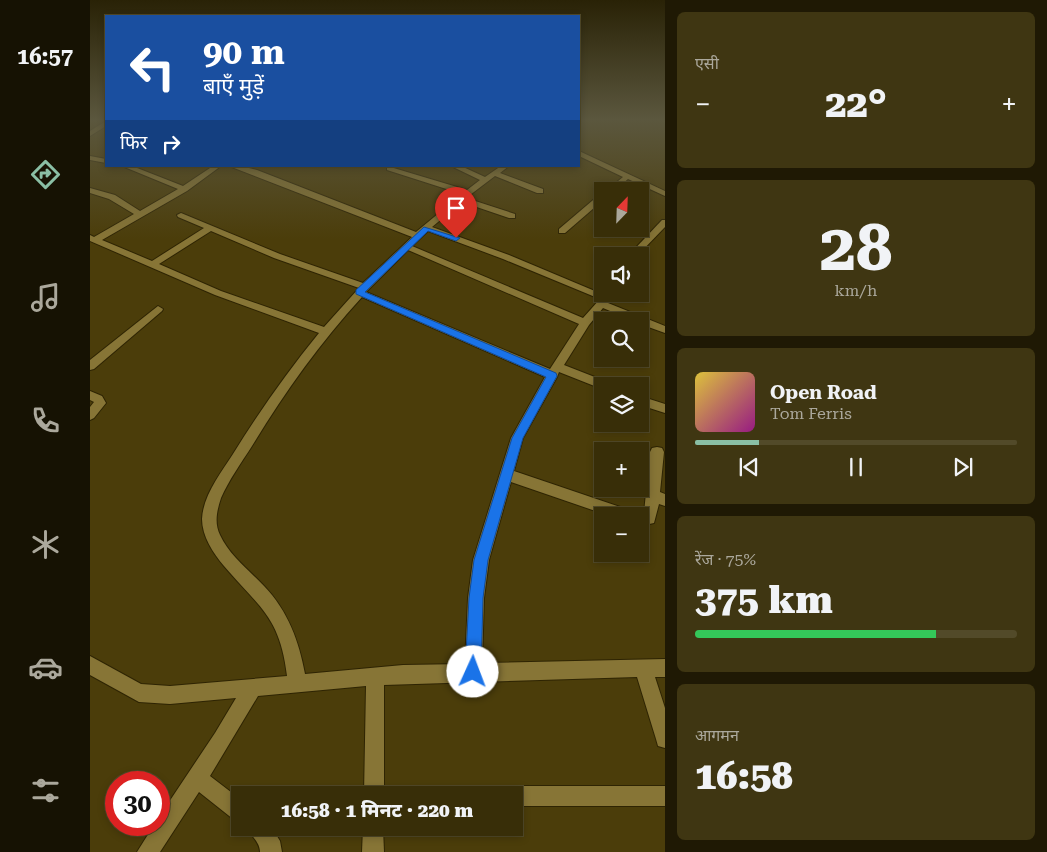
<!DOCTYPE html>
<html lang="hi">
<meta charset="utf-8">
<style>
:root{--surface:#382e08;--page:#3f3612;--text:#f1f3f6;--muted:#aba89c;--line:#524a29;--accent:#8abfa5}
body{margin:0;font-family:"Roboto Serif","Noto Sans Devanagari",serif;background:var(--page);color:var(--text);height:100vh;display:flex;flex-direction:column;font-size:19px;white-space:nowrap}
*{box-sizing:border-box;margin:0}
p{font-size:16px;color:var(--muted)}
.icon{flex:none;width:28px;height:28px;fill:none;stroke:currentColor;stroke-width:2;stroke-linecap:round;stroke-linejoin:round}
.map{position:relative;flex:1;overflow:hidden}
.details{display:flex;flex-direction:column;gap:12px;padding:12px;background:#1f1904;width:382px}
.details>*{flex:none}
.banner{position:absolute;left:15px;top:15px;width:475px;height:152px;border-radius:0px;box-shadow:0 2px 8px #0003,0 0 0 1px var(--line);background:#1a4fa0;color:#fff;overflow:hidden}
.needle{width:32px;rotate:23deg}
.buttons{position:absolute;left:504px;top:182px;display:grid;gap:10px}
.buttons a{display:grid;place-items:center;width:55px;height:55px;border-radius:0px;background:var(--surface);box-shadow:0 2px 8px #0003,0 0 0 1px var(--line);font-size:25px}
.speed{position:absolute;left:15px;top:771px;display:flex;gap:10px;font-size:25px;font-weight:700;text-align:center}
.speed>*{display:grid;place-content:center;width:65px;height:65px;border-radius:50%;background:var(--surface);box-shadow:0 2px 8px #0003,0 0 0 1px var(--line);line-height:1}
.speed .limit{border:8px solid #d22;background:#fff;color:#111}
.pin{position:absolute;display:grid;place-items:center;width:42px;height:42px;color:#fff;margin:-51px -21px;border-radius:50% 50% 50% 0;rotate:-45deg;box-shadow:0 0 5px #0007}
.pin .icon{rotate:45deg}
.me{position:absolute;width:55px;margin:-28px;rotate:2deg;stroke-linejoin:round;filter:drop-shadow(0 0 4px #0008)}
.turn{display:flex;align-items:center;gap:18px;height:105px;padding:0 15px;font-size:22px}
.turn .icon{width:65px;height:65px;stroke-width:2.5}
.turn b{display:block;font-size:35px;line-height:42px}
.then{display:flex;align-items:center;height:48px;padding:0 15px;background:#0003;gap:10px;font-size:19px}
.big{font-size:38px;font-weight:800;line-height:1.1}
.details .widget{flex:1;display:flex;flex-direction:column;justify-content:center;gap:8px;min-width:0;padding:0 18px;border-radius:8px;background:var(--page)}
.details .dial{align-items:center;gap:0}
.dial b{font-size:65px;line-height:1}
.song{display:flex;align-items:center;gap:15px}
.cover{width:60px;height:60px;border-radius:8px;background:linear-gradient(135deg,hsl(50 70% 55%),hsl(310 70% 35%))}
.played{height:5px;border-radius:2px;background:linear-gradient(90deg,var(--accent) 20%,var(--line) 20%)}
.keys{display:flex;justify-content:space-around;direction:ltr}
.heat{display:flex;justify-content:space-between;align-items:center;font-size:28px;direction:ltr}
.charge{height:8px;border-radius:4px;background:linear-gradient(90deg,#34c759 75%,var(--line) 0)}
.trip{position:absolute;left:141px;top:786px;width:292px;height:50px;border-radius:0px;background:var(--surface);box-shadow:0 2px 8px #0003,0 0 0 1px var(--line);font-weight:800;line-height:50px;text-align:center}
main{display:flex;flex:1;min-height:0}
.dock{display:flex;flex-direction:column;width:90px;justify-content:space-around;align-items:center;background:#161203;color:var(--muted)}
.dock .icon{width:35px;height:35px}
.dock .current{color:var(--accent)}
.dock b{font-size:22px;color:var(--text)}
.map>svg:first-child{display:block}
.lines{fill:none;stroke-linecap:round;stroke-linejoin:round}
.minor-casing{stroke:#2e2403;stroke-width:2}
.minor{fill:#877536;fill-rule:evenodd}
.route{fill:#1a73e8;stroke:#114b97}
</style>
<main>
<nav class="dock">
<b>16:57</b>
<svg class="icon current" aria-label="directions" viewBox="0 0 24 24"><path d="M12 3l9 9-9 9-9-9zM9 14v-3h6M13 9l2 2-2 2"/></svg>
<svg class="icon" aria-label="music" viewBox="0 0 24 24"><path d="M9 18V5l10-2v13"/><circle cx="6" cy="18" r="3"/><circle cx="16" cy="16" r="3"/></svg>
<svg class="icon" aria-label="phone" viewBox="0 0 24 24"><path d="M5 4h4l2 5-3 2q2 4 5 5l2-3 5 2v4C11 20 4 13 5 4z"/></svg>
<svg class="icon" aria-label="climate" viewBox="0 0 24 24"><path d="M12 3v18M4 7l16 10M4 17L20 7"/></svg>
<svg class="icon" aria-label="car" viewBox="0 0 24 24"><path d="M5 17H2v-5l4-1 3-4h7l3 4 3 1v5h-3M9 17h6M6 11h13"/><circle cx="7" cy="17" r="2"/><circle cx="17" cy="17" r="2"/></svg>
<svg class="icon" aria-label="filters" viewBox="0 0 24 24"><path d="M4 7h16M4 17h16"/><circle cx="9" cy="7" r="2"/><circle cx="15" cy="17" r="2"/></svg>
</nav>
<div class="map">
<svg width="575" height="852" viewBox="0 0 575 852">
<rect width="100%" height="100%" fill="#4b3d0a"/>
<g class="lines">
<g class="minor-casing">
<g id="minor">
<polygon points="16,121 16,126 0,136 0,131"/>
<polygon points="489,151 575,191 575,196 538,179 524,191 516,191 533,177 489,156"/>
<polygon points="0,156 16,159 16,163 0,160"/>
<path d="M 32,166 L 42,166 L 93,186 L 123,166 L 131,166 L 97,191 L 12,240 L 62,261 L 114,228 L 88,217 L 87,215 L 91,213 L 190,254 L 273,283 L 322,237 L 139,166 L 151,166 L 167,170 L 326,232 L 372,194 L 297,170 L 297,166 L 377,190 L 390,180 L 361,166 L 371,166 L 395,177 L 411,166 L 419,166 L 410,173 L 453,189 L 453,193 L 447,193 L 405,176 L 376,198 L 425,214 L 425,218 L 419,218 L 372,202 L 342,227 L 419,255 L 512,294 L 525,294 L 518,303 L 575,326 L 575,333 L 550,324 L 550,321 L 544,321 L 513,308 L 499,325 L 474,365 L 520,383 L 522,386 L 512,386 L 512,389 L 469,372 L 467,377 L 433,438 L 424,471 L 542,511 L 544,516 L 520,516 L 421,482 L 399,560 L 394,598 L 392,663 L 575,659 L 575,677 L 565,677 L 575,708 L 575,748 L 568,746 L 566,739 L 547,677 L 294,685 L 294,795 L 274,795 L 276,686 L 168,696 L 120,776 L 150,799 L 150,822 L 143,819 L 109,792 L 70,852 L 47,852 L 64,825 L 69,825 L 69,817 L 125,733 L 146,698 L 80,704 L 49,702 L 0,675 L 0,656 L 51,684 L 80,686 L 197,676 C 190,617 170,608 134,566 C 123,553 112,536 112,519 C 113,495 131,473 143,454 C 169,412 198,371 229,333 L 125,295 L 0,241 L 0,235 L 4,237 L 44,214 L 19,199 L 0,193 L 0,188 L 25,195 L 50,211 L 88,189 ZM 121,231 L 184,258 L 269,288 L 234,327 L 131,291 L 69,264 ZM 338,231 L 413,259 L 510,299 L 493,318 L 322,246 ZM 318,250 L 489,324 L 460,369 L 276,292 ZM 272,297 L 455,377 L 421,438 L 383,560 L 378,598 L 375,664 L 313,665 L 215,674 C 209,641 198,611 174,586 C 159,570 139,555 130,535 C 124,523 127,510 131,498 C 139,480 151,463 162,446 C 194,393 230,343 272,297 Z"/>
<polygon points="509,195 512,195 512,201 475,233 469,233 469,229"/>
<polygon points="572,220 575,220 575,227 547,256 538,256"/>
<polygon points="68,306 73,309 72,311 4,369 0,370 0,360"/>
<polygon points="0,391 12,396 16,403 4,418 0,420 0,407 4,402 0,400"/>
<polygon points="550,396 575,404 575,413 550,405"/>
<polygon points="567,447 572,448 574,452 570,492 575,494 575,506 569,504 564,523 550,526 550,516 545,516 554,513 560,452 562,448"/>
<polygon points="425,786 575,786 575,806 425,806 425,795 415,795 418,789"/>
<path d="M 158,828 L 182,828 L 190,841 L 192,852 L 170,852 C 170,842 161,837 158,828 Z"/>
<polygon points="273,828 293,828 294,852 272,852"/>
</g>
</g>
<use href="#minor" class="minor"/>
</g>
<linearGradient id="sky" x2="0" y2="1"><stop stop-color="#292206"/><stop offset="0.5" stop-color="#5b573e"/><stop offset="1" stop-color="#5b573e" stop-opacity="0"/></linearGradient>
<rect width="575" height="239" fill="url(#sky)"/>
<polygon class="route" points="334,227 370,238 366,241 338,231 275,292 466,373 467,376 433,438 398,560 393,598 391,672 389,677 383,680 378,677 375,672 379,598 384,560 422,438 456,377 266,294 266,290"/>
</svg>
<div class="buttons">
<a><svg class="needle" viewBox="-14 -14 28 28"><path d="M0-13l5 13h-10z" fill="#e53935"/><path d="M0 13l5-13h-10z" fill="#aba89c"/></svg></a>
<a><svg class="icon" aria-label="sound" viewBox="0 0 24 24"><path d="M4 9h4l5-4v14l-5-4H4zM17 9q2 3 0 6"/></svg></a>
<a><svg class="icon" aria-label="search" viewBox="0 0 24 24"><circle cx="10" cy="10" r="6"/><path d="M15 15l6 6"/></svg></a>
<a><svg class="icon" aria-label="layers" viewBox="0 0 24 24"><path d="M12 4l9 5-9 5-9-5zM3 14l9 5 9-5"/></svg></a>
<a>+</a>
<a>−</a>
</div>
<div class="speed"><div class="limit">30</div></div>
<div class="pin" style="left:366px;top:238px;background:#d93025"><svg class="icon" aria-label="arrive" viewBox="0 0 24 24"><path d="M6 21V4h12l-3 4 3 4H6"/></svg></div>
<svg class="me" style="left:383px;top:672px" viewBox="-20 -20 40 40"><circle r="19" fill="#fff"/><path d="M0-13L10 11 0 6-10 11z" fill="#1a73e8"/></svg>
<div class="trip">16:58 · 1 मिनट · 220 m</div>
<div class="banner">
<div class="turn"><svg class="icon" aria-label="left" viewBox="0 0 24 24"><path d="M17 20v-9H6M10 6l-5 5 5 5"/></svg><div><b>90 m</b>बाएँ मुड़ें</div></div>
<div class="then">फिर<svg class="icon" aria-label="right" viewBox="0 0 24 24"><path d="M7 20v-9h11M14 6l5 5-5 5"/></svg></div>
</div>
</div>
<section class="details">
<div class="widget"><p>एसी</p>
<div class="heat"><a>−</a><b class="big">22°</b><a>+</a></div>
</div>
<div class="widget dial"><b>28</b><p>km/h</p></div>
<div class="widget">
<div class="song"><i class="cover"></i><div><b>Open Road</b><p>Tom Ferris</p></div></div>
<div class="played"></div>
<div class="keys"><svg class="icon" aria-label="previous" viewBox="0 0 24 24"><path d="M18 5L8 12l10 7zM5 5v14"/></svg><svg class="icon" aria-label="pause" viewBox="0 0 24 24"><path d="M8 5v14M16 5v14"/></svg><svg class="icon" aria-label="next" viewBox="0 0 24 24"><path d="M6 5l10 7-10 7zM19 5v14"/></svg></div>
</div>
<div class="widget"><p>रेंज · 75%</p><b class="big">375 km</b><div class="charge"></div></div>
<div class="widget"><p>आगमन</p><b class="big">16:58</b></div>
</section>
</main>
